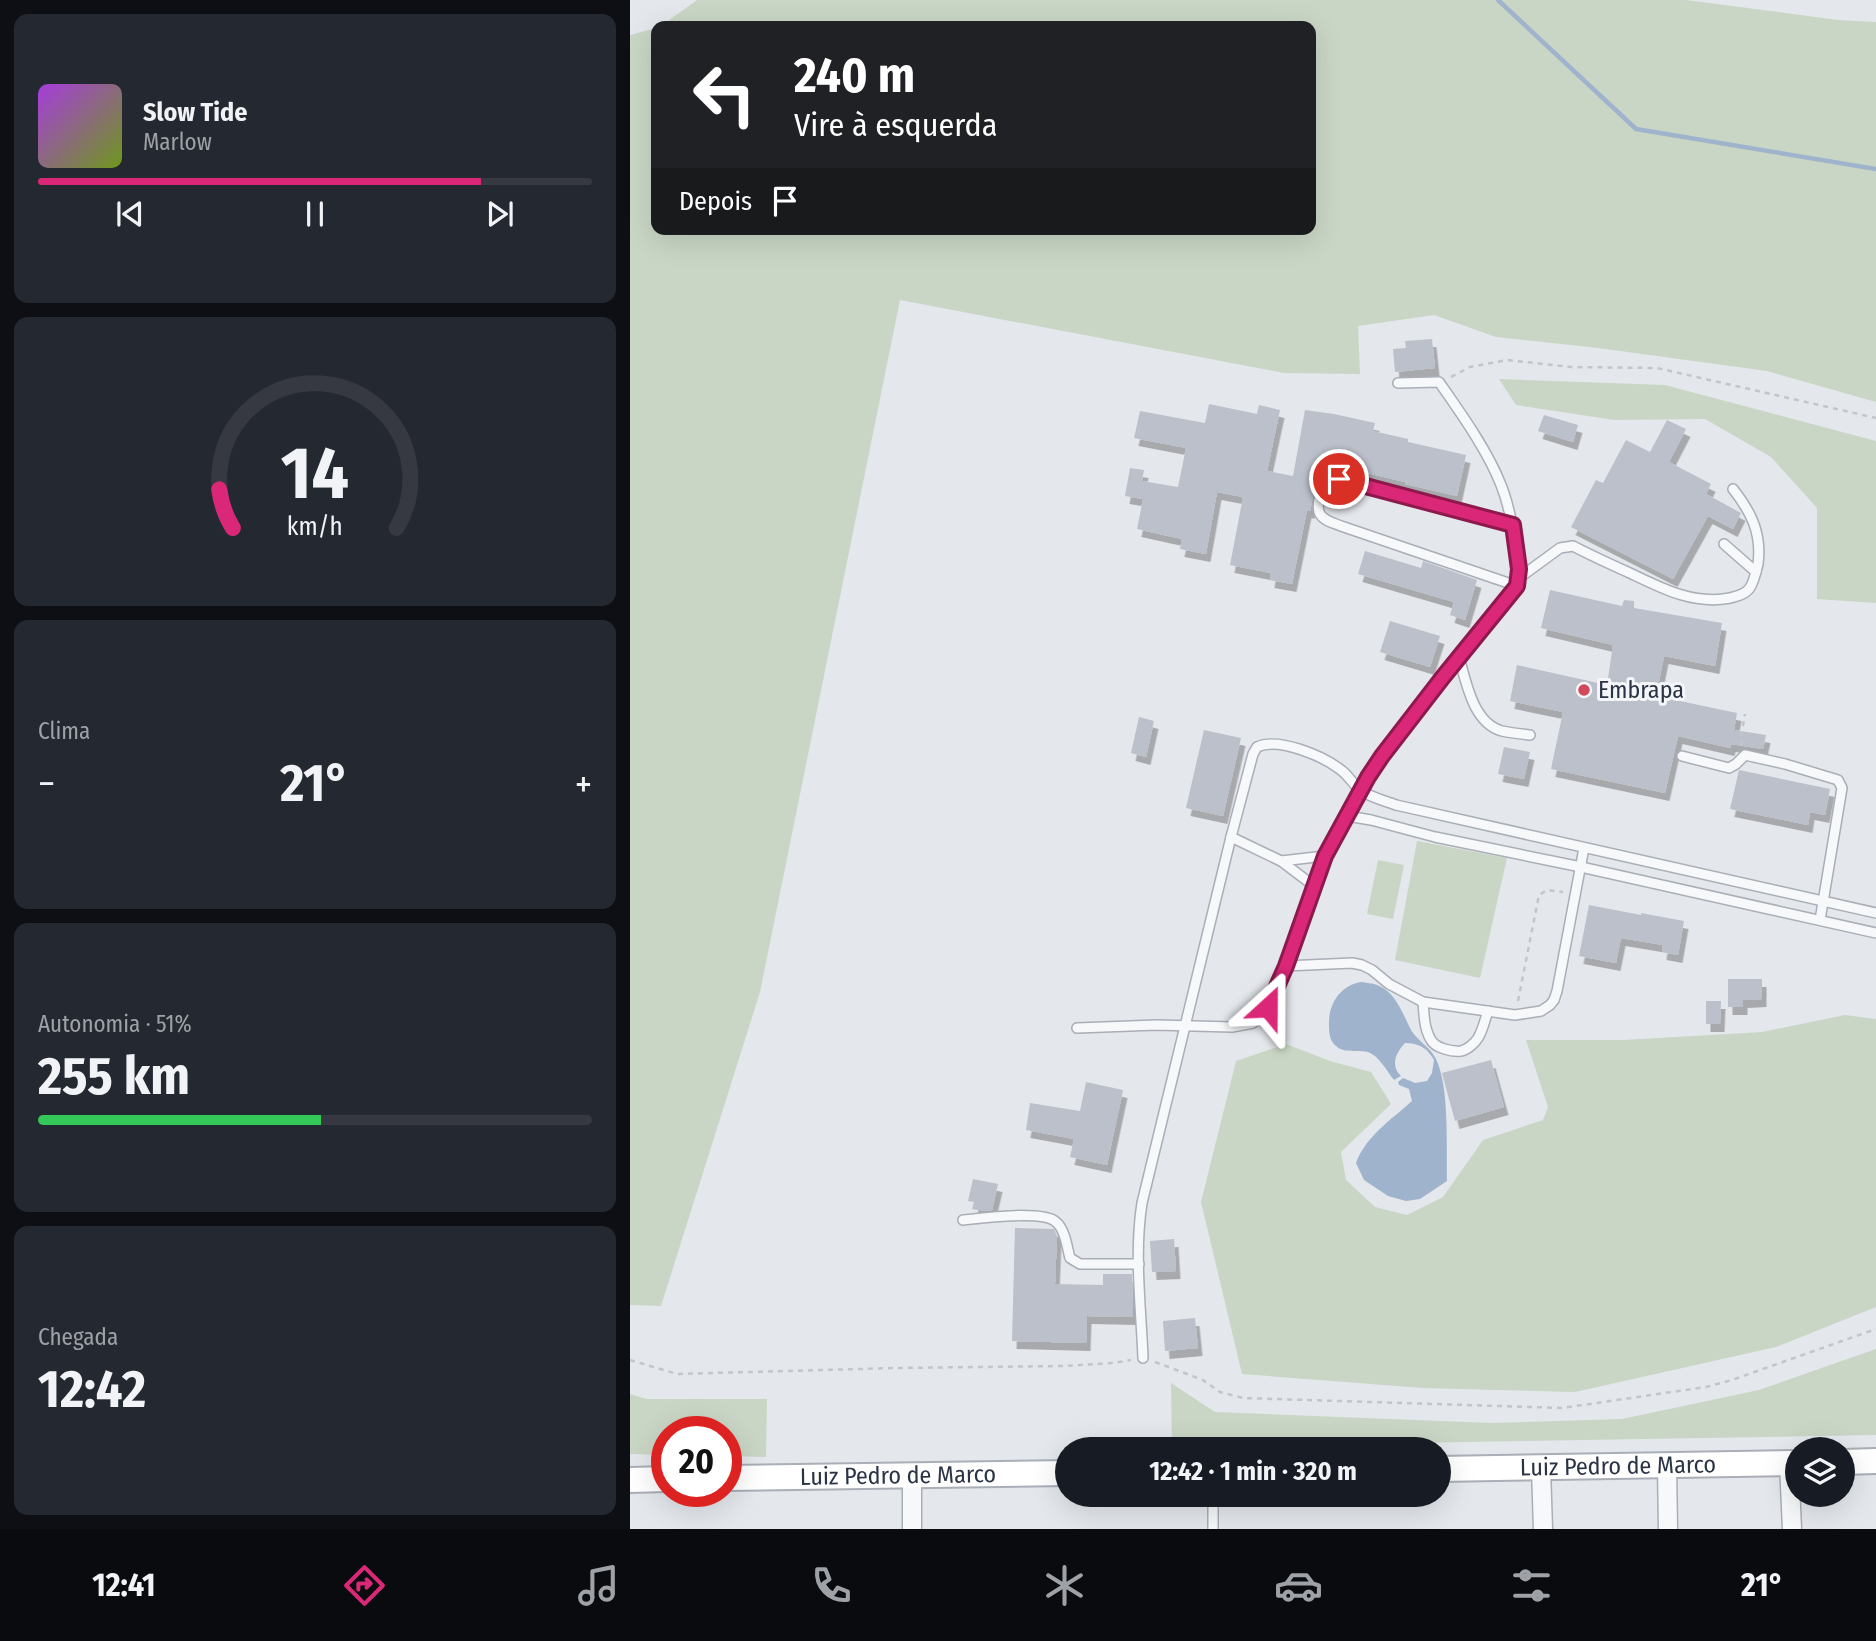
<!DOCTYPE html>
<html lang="pt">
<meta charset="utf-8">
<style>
:root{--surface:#171b24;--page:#242831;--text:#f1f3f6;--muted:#9ea1a6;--line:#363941;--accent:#db2777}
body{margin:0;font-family:"Fira Sans Condensed",sans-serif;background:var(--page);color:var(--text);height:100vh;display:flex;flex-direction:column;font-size:26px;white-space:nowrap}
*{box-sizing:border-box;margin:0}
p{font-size:23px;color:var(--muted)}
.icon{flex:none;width:38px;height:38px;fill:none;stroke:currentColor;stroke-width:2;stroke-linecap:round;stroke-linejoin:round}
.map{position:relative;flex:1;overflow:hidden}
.side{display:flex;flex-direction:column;gap:14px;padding:14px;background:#0d0f14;width:630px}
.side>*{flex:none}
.guide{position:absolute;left:21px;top:21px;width:665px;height:214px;border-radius:14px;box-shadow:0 7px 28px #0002;background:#202124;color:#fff;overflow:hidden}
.controls{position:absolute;left:1155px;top:1437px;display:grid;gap:14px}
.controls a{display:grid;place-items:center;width:70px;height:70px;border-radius:50%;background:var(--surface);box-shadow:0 7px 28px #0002;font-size:35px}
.speed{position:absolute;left:21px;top:1416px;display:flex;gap:14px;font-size:35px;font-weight:700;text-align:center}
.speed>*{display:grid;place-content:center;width:91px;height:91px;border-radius:50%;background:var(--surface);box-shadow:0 7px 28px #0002;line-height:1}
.speed .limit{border:10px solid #d22;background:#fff;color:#111}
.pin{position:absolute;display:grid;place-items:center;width:60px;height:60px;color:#fff;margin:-30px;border:4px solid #fff;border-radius:50%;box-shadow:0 2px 7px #0007}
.me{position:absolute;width:77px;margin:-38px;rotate:24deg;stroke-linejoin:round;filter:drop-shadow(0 0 5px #0008)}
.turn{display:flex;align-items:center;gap:24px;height:147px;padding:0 28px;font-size:32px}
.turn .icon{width:91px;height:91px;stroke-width:2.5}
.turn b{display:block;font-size:49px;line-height:60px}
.then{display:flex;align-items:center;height:66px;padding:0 28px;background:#0003;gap:14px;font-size:26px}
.big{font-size:52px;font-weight:700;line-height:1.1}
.side .card{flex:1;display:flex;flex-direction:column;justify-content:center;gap:10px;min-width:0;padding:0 24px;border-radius:14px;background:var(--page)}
.side .dial{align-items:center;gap:0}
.dial svg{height:182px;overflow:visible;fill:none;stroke:var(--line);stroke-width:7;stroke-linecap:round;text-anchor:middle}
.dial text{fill:var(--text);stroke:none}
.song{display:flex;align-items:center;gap:21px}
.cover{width:84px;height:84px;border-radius:10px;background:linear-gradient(135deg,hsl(280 70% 55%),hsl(80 70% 35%))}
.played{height:7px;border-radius:4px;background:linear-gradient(90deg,var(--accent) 80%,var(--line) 80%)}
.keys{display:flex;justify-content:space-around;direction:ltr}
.heat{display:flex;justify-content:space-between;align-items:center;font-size:38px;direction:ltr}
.charge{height:10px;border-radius:5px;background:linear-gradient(90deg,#34c759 51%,var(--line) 0)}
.trip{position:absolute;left:425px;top:1437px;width:396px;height:70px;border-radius:35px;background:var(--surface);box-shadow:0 7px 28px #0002;font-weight:700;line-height:70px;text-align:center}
.tab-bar{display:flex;height:112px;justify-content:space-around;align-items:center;background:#090b0e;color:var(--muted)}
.tab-bar .icon{width:49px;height:49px}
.tab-bar .active{color:var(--accent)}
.tab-bar b{font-size:32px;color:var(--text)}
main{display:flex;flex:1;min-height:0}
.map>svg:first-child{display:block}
.green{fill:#c9d6c5}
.water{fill:#9fb4cc}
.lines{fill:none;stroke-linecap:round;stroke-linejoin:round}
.stream{stroke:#9fb4cc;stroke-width:4.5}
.building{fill:#bbc0ca;filter:url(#shadow)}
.service-casing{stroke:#a9aeb7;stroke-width:12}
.minor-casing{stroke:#a9aeb7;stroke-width:21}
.secondary-casing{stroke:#a9aeb7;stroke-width:28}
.path{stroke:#c2c5cb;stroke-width:2.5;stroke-dasharray:5 5;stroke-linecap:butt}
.service{stroke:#f7f8fa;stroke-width:9}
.minor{stroke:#f7f8fa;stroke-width:18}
.secondary{stroke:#fff;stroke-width:24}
.route-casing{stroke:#8e194d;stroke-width:18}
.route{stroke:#db2777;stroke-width:12}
.poi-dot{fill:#d1495b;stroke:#f4f6f9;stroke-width:2.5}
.labels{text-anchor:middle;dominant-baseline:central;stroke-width:6;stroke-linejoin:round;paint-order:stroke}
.poi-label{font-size:24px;fill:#2b3445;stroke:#f4f6f9;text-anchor:start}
.street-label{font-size:24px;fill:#2b3445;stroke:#f4f6f9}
</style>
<main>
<section class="side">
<div class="card">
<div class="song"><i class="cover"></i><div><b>Slow Tide</b><p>Marlow</p></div></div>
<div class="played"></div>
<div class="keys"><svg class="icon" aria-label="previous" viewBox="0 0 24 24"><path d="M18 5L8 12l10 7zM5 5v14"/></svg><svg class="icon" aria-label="pause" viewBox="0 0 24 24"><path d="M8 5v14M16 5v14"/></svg><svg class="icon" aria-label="next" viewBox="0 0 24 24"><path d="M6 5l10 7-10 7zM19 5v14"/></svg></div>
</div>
<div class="card dial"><svg viewBox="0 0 100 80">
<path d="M14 69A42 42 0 1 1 86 69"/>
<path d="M14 69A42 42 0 0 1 8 52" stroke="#db2777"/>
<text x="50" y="56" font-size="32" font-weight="700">14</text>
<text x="50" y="72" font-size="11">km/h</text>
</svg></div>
<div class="card"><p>Clima</p>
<div class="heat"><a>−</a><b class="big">21°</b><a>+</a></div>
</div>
<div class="card"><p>Autonomia · 51%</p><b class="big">255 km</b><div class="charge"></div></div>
<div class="card"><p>Chegada</p><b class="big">12:42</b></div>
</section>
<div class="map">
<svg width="1246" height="1529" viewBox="0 0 1246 1529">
<defs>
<filter id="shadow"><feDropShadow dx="4.5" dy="8" stdDeviation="0" flood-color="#0004"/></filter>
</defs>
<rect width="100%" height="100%" fill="#e4e7ec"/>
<g class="green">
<polygon points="67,0 1056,0 1208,20 1246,22 1246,402 1137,371 968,348 866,337 804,315 728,326 730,374 654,373 270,300 130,992 31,1306 0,1305 0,35 26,28 26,229 681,229 681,26 31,26"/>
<polygon points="869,379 1035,385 1246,441 1246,603 1187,599 1187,508 1141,457 1075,419 984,420 886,405"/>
<polygon points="787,841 877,858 850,978 765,960"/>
<polygon points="748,860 774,865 763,919 737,914"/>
<polygon points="1215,1015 1246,1019 1246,1307 1146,1347 945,1392 793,1388 612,1374 571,1202 606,1061 656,1044 700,1061 741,1072 761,1104 711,1152 716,1180 745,1207 777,1215 813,1197 853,1140 913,1120 918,1107 896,1040 993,1040 1132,1032"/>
<polygon points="1246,1349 1246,1435 542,1447 541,1383 585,1412 861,1423 992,1419 1129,1390"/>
<polygon points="0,1394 17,1399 137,1399 136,1457 96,1456 96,1432 37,1432 37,1455 0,1454"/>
</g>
<path class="water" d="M 731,982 C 736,983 742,983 747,985 C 764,991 772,1011 779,1026 C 785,1040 800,1046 806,1059 C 820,1089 816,1148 817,1181 L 790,1199 L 776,1201 L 758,1196 L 734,1180 L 726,1163 C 736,1136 761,1120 782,1101 L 779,1089 L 769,1085 L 768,1082 L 773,1078 L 785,1083 L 797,1081 L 802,1073 L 804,1060 C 797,1048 789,1043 775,1043 C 766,1052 760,1066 771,1076 L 764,1080 C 757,1071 749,1056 738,1052 C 728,1049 714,1054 706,1046 C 700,1041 699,1034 699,1026 C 698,1005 709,986 731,982 Z"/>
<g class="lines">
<polyline class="stream" points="868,0 1006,129 1246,169"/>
</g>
<g class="building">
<polygon points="802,339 805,368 765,372 763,349 776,348 775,341"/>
<polygon points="579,404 627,414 629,405 650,410 637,471 663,476 675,410 704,414 745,423 743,431 778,439 778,442 836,455 827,496 775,484 775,482 733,472 733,474 690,464 680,511 677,510 662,584 640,580 641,573 600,565 613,497 587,492 576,554 550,549 552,539 507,529 513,499 495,496 500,468 514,470 512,481 548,487 556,448 504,438 510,411 575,423"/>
<polygon points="914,415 948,425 943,442 908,431"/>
<polygon points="1037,420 1056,429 1039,462 1081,484 1076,494 1111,513 1103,529 1078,516 1043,579 941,527 966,480 973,483 996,440 1020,452"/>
<polygon points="735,551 791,568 793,561 847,580 835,620 820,615 824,602 728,574"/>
<polygon points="920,590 992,606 994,600 1004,601 1004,608 1092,623 1085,666 1034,656 1026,696 1107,713 1104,730 1136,735 1133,749 1101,744 1100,748 1048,736 1035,793 921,769 933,712 880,701 887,665 977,685 983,645 911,628"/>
<polygon points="760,621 810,636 800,667 750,652"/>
<polygon points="509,717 524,721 516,757 501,753"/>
<polygon points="574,730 611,738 593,816 556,808"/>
<polygon points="874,747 900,752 894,779 868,774"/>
<polygon points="1109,770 1200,789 1195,815 1180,812 1178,825 1100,809"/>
<polygon points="959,905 1011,915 1011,913 1054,921 1048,955 1032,952 1033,945 991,938 986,963 949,956"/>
<polygon points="1098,979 1132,979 1132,999 1113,1000 1113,1007 1098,1007"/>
<polygon points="1076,1001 1091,1001 1090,1024 1076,1024"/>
<polygon points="861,1060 874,1107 825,1121 812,1073"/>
<polygon points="456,1082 493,1090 477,1165 440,1157 444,1139 396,1130 400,1103 450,1111"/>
<polygon points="343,1179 368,1184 362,1210 354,1211 343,1208 344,1202 338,1201"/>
<polygon points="385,1228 424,1229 427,1236 425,1284 473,1285 473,1274 502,1274 503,1317 457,1316 456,1343 382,1341"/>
<polygon points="544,1239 546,1271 522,1272 520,1241"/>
<polygon points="565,1318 568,1348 535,1351 533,1321"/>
</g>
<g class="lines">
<g class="service-casing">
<g id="service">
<path d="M 883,525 L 709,479 C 708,479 699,480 697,481 C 690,485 686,507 690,514 C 694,521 704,523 711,526 L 887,586"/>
<polyline points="1094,544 1126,572"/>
<path d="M 889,578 L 930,548 L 943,546 C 962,556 982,565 1002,574 C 1033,589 1064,605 1100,598 C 1107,596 1114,595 1119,589 C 1124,583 1126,571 1128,564 C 1132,533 1121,512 1103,489"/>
<path d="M 829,657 C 836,682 843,723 872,731 C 881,733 891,734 900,735"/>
<polyline points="1052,756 1099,768 1106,764 1115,755 1155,764 1208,780 1212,788 1190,920"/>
<polyline points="717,816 741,820 805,837 951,867 1246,933"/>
<path d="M 695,856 L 651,861 L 601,837 L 623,754 L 627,747 C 649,737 693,756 711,770 C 718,775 723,784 730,790 C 740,797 755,801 766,805 L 1246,913"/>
<polyline points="651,861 684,886"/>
<polyline points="656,966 722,963 732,965 742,970 759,984 793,1002 885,1015 911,1011 920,1005 924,1000 927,991 954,848"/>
<path d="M 793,1002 C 794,1014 794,1029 801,1040 C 805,1048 822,1052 831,1051 C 837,1050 845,1043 848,1038 C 853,1030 855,1019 858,1011"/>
<path d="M 447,1028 L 526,1025 L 602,1027 L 623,1023 L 633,1015 L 656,966 L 695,856 L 731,790 L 752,756 L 887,586 C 891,573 888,561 886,548 C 883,527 879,505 871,485 C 858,451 830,412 809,382 L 768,383"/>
<path d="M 333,1220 C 351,1218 414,1210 426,1222 C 435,1229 437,1247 440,1258 L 450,1264 L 509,1264"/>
<path d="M 513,1358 C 511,1307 504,1254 512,1203 L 601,837"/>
<polyline points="583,1494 583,1529"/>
</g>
</g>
<g class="minor-casing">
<g id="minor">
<polyline points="1159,1463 1162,1529"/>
<polyline points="1037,1465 1038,1529"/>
<polyline points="911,1468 913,1529"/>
<polyline points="282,1529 282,1475"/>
</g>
</g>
<g class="secondary-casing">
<g id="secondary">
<polyline points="1213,1462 1246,1461"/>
<path id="s1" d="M 808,1469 L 1167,1463"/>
<path id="s2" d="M 96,1478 L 438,1473"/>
<polyline points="0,1480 37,1479"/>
</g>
</g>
<g class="path">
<polyline points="821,377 840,367 877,360 941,367 1027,368 1246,418"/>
<polyline points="1112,746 1111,737 1115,714"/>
<polyline points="888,1001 909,895 917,890 933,892"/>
<polyline points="0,1360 47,1374 265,1368 434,1366 483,1363 501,1360"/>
<polyline points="525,1362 573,1380 590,1392 613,1398 932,1408 1076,1387 1102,1380 1246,1329"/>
</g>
<use href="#service" class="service"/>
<use href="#minor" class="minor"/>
<use href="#secondary" class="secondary"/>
</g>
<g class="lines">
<g class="route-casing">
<polyline id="route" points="638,1007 656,966 695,856 738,777 752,756 813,677 887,586 889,569 883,525 709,479"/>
</g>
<use href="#route" class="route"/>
</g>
<circle class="poi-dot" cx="954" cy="690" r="7"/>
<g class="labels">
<g class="poi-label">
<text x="968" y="690">Embrapa</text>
</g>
<g class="street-label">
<text stroke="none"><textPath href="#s1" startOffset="180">Luiz Pedro de Marco</textPath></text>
<text stroke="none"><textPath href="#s2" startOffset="172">Luiz Pedro de Marco</textPath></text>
</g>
</g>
</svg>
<div class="controls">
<a><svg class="icon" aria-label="layers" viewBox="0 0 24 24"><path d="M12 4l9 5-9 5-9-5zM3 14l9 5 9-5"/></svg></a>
</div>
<div class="speed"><div class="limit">20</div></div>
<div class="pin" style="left:709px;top:479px;background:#d93025"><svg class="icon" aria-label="arrive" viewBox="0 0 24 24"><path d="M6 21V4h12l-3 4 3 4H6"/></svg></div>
<svg class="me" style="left:638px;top:1007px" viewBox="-20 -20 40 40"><path d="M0-17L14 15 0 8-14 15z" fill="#db2777" stroke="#fff" stroke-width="4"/></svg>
<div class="trip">12:42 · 1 min · 320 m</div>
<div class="guide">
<div class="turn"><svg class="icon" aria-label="left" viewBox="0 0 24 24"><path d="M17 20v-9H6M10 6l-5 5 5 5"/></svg><div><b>240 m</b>Vire à esquerda</div></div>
<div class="then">Depois<svg class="icon" aria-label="arrive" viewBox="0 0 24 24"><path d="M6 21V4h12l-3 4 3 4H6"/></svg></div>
</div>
</div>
</main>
<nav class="tab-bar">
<b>12:41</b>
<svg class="icon active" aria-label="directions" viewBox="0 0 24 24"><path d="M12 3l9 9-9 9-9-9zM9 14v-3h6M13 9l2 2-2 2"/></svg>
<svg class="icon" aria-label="music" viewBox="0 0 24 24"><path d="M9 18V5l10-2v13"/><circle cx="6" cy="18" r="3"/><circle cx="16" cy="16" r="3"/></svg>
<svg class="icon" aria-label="phone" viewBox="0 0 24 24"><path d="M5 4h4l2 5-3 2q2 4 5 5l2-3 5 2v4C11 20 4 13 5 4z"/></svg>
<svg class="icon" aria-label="climate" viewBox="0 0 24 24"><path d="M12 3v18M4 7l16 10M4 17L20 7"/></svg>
<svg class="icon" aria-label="car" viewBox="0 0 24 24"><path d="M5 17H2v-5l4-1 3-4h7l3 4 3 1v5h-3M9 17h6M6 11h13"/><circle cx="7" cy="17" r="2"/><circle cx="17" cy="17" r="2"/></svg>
<svg class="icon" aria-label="filters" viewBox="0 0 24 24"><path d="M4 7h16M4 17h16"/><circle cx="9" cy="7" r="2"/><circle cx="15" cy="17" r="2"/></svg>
<b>21°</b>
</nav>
